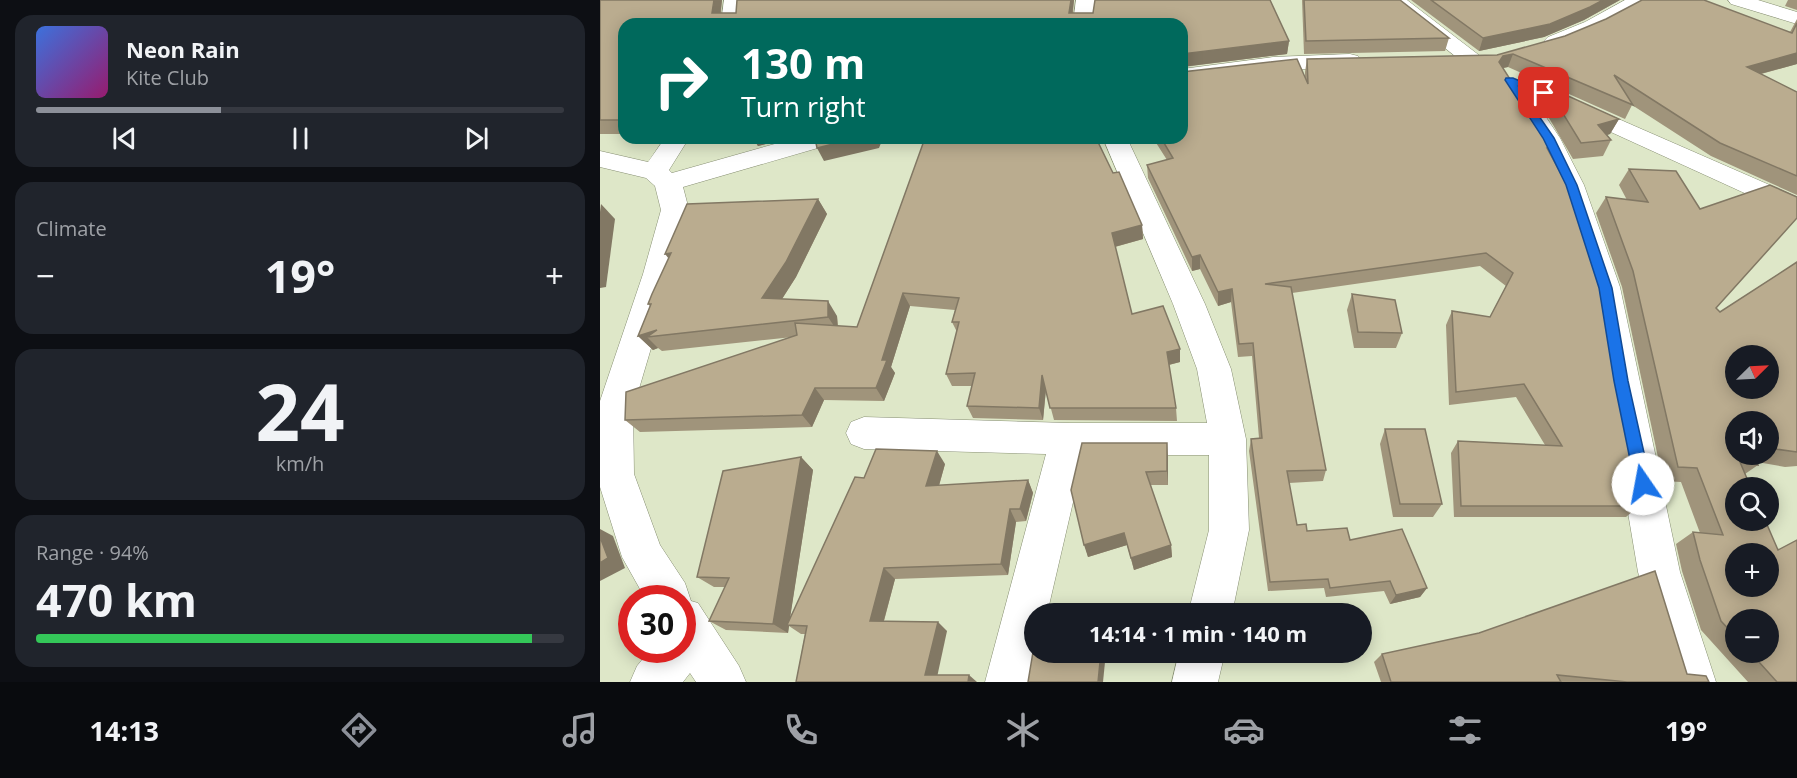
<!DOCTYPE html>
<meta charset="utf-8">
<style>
:root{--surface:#171b24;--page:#20242c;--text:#f1f3f6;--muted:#9ea1a6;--line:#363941;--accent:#8c9099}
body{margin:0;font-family:"Open Sans",sans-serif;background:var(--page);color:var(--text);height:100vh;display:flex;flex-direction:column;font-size:22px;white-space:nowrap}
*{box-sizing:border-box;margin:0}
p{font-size:20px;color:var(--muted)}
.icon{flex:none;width:33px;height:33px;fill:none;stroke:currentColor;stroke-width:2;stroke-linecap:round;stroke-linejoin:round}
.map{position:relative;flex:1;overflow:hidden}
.details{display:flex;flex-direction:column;gap:15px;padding:15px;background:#0d0f14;width:600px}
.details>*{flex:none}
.guide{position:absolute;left:18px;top:18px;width:570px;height:126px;border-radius:18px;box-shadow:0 3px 15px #0003;background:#00695c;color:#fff;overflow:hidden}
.needle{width:39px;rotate:66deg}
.fabs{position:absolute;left:1125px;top:345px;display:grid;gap:12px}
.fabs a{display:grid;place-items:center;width:54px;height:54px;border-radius:50%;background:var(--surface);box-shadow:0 3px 15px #0003;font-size:30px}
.speed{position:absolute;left:18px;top:585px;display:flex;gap:12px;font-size:30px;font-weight:700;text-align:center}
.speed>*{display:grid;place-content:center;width:78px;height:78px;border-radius:50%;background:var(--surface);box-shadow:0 3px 15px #0003;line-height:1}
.speed .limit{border:9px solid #d22;background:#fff;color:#111}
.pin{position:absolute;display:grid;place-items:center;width:51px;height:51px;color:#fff;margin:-26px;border-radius:12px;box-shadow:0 3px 9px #0006}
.me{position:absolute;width:66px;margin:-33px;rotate:348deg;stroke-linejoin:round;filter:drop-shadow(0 0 4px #0008)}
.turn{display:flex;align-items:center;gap:21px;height:126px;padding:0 24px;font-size:27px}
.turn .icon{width:78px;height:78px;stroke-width:2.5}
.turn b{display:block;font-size:42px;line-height:51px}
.big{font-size:45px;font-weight:700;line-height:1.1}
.details .widget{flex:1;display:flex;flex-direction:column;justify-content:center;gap:9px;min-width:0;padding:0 21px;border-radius:18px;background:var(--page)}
.details .dial{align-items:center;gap:0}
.dial b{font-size:78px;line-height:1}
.song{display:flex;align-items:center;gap:18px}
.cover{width:72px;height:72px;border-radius:9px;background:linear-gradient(135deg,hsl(220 70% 55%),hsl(320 70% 35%))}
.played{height:6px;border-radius:3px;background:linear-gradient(90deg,var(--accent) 35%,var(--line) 35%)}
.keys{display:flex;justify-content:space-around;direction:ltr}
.heat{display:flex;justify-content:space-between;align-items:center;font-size:33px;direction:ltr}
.charge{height:9px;border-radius:4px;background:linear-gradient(90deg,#34c759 94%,var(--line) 0)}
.trip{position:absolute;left:424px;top:603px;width:348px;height:60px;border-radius:30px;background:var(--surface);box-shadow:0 3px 15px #0003;font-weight:700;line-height:60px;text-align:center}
.menu{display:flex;height:96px;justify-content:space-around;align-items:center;background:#090b0e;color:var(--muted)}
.menu .icon{width:42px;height:42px}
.menu .active{color:var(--accent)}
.menu b{font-size:27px;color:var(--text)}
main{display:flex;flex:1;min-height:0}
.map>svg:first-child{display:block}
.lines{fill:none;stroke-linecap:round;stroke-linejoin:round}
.minor-casing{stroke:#868e72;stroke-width:1}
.minor{fill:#fff;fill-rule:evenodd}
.wall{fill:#a0947b;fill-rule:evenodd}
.shaded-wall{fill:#827864}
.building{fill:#baac8f;stroke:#827864;stroke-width:1.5;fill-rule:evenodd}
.route{fill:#1a73e8;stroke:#114b97;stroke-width:1.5}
</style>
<main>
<section class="details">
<div class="widget">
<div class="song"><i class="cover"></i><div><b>Neon Rain</b><p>Kite Club</p></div></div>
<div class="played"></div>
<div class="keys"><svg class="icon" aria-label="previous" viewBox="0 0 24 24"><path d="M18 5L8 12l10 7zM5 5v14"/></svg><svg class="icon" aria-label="pause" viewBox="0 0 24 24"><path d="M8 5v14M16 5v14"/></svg><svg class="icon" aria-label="next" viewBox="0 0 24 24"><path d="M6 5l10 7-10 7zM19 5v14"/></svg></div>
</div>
<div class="widget"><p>Climate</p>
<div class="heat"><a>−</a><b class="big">19°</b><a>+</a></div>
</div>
<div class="widget dial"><b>24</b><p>km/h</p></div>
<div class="widget"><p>Range · 94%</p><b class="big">470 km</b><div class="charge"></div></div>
</section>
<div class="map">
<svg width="1197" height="682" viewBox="0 0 1197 682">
<rect width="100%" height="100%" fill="#dee7c8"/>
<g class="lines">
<g class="minor-casing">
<g id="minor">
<polygon points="124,0 144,0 141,24 121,24"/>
<polygon points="476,0 496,0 493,24 473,24"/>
<polygon points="785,0 807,0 884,59 881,64 873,66 865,64"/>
<path d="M 1025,0 L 1050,0 L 1047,4 C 1026,16 970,51 948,45 L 944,41 L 948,37 L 985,22 Z"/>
<polygon points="1128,0 1158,0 1197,12 1197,24 1131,4"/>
<polygon points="750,54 758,56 761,61 758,66 673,71 582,83 582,69 673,57"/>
<polygon points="915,81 923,83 960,138 984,185 1020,287 1080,572 1116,682 1070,682 1038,572 990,287 958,185 936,138 904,88 907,83"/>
<polygon points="975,100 1197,197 1197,217 967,112 963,107 967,102"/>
<polygon points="65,138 89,138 69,170 72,173 196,138 238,138 235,143 83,187 89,210 73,274 33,409 34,474 60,545 85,583 91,601 98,603 139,666 146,682 96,682 90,673 83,682 30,682 37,666 50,650 82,650 82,598 45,598 22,557 0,487 0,401 43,274 61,210 55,186 46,178 0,167 0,151 48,162"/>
<polygon points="503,138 527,138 605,304 631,369 646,439 649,530 632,614 588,614 609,530 609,455 484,455 447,614 435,614 435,652 438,652 431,682 385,682 446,454 264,449 251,444 246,433 251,422 264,417 469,423 607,423 597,369 573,304"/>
<polygon points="579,652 625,652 618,682 572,682"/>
</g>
</g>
<use href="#minor" class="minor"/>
</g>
<g class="wall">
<polygon points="0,0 122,0 121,13 136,13 137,0 474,0 473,13 493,13 495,0 670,0 689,41 687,54 582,67 582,24 24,24 24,134 0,134"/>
<polygon points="702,0 800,0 849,38 845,51 704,54"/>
<polygon points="811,0 1020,0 984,20 944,37 879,51"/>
<polygon points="1188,0 1197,0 1197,10 1185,6"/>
<polygon points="1197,19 1197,64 1161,74 1197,92 1197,195 1111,156 1032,105 1025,119 908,67 903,68 951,148 949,152 1039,506 1026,517 854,517 851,453 858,441 945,445 916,397 849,405 846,325 852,311 890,317 906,286 880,266 692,293 726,470 723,481 689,483 697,525 707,531 750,540 827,588 820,597 790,604 784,591 726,597 724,588 668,591 649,451 651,439 659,438 652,356 638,357 631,302 618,306 600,269 592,271 548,178 547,165 567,160 553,138 582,138 705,78 705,72 707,59 897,55 1190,32"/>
<polygon points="946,86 1019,119 1010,134 1007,135 1011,140 1003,156 973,159 939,101"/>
<polygon points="84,138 188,138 158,146 153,138 88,144"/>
<polygon points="318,138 496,138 513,173 542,225 543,239 515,247 532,314 580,362 569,365 576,408 577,421 454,420 446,390 443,420 373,418 367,406 372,386 352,386 346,374 357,332 352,322 355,310 310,306 291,367 295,373 284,401 224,400 212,427 40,432 25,420 193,337 62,351 58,348 53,350 38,336 50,306 48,304 218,199 227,214 196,277 182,299 237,316 238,326 257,327 324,141"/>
<path d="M 1029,169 L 1100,209 L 1116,308 L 1120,312 L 1197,262 L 1197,466 L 1185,467 L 1157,462 L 1158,465 L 1145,474 L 1197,682 L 1148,682 L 1101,630 L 1082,571 L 1076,544 L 1093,532 L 1100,533 L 1081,482 L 1063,481 L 1022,287 L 996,213 L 1006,197 L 1027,200 L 1019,185 ZM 1168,422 L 1168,454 L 1136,454 ZM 1136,620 L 1168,652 L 1136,652 Z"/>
<polygon points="752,294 802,333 796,348 754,348 747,310"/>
<polygon points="785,429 842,504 833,517 793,517 780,444"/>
<polygon points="201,457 213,470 190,617 264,478 345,464 339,486 428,480 433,493 426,521 416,522 408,575 295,579 284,621 347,631 196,682 205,634 201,634 189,626 188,633 126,630 109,621 125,587 114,587 97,577"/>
<polygon points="568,457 568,485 550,485 571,545 572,557 534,570 527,545 488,557 471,490"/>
<polygon points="782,654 1087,674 1109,682 781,682 774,662"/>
</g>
<g class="shaded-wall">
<polygon points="114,0 122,0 119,24 112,13"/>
<polygon points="471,0 474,0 471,24 469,13"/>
<polygon points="1003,0 1020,0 984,20 944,37 879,51 883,38"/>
<polygon points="689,41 687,54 582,67 582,54"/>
<polygon points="1197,53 1197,64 1138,80 1147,67"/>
<polygon points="913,54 908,67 898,69 899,62 903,56"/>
<polygon points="1019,119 1010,134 990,140 998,125"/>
<polygon points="153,138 188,138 158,146"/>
<polygon points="257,138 283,138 279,148 224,161 217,148"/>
<polygon points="218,199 227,214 196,277 173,313 162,298"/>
<polygon points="1,204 15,219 6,287 0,288 0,212"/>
<polygon points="542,225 543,239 514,247 512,233"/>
<polygon points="71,253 77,269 65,254"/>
<polygon points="600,255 600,269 592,271 592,257"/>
<polygon points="632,289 631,302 618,306 618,292"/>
<polygon points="303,293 310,306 291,367 295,373 284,401 276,388 282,360"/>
<polygon points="228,301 237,316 238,332 228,317"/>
<polygon points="57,330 47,337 58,348 53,350 38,336"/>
<polygon points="580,349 580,362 568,365 567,352"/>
<polygon points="442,375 446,388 443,420 439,408"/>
<polygon points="215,388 224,400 212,427 202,415"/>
<polygon points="567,443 568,457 568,485 567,471"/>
<polygon points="337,451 345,464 335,499 326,486"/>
<polygon points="201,457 213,470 189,625 187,625 189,626 188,633 173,624"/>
<polygon points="428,480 433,493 426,521 420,509"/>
<polygon points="410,509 416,522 408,575 401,564"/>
<polygon points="0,529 13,536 25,568 0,581"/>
<polygon points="524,533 527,545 488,557 484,545"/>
<polygon points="571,545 572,557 534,570 531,558"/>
<polygon points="284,568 295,579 281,631 270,621"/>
<polygon points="827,588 820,597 790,604 796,595"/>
<polygon points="338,622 347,631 336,682 325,675"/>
<polygon points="501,652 506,652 503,682 498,682"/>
<polygon points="369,675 377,682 368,682"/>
</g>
<g class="building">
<polygon points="0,0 114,0 112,13 136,13 137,0 471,0 469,13 493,13 495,0 670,0 689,41 582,54 582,24 24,24 24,118 21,120 0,120"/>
<polygon points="704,0 800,0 849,38 706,41"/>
<polygon points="831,0 1003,0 990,7 950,24 883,38"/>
<polygon points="1042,0 1104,0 1192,33 1197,23 1197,53 1147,67 1197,92 1197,176 1120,143 1014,75 1033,105 913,54 903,56 899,62 940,126 951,148 947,148 967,185 997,274 1039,506 861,506 858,441 962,446 924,384 856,392 852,311 890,317 913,273 886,253 665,284 691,287 726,470 687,471 697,525 706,524 707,531 747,528 750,540 802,529 827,588 796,595 790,581 730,588 728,579 670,582 651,439 662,438 653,343 639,344 632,289 618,292 600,255 592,257 547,165 573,158 561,138 582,138 582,72 697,59 708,84 707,59 897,55 965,36 1006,19"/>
<polygon points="946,86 1019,119 998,125 1011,140 981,143"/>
<polygon points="215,138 257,138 217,148"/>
<polygon points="325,138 496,138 513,173 519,172 542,225 512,233 532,314 563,306 580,349 567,352 576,408 450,408 442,375 439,408 367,406 375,373 346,374 359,322 352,322 359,298 303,293 282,360 287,360 276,388 215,388 202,415 25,420 26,392 197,335 195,323 257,327"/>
<path d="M 1029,169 L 1076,171 L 1100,209 L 1170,185 L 1197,197 L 1197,218 L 1116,308 L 1120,312 L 1197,262 L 1197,452 L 1168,448 L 1168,422 L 1136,422 L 1136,454 L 1154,454 L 1158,465 L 1140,462 L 1151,488 L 1136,488 L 1136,520 L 1165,520 L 1178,550 L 1197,540 L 1197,682 L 1177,682 L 1150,652 L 1168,652 L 1168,620 L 1136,620 L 1136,637 L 1121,621 L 1100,560 L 1093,532 L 1123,535 L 1097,468 L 1078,467 L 1033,271 L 1006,197 L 1048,202 ZM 1136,356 L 1168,356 L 1168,388 L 1136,388 ZM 1136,554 L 1168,554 L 1168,586 L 1136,586 Z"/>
<polygon points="218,199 186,262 162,298 228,301 228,317 47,337 57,330 38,336 51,304 48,304 52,294 71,253 65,254 87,204"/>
<polygon points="752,294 795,300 802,333 758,332"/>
<polygon points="785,429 825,429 842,504 800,504"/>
<polygon points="482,443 567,443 567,471 546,472 571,545 531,558 524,533 484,545 471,490"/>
<polygon points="276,449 337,451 326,486 428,480 420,509 410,509 401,564 284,568 270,621 338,622 325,675 369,675 368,682 196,682 207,626 187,625 255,477 264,478"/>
<polygon points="201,457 173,624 109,621 129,578 97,577 123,471"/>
<polygon points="0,537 8,558 0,563"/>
<polygon points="1055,571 1087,674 1106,676 1109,682 1027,682 957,675 961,682 791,682 782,654 879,633"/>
<polygon points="435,640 435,652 501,652 498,682 428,682"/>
</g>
<polygon class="route" points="906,78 913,78 948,93 944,96 919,87 954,138 977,185 1012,288 1028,381 1051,484 1049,489 1043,491 1038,489 1035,484 1014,381 999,288 966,185 943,138 905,80"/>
</svg>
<div class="fabs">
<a><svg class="needle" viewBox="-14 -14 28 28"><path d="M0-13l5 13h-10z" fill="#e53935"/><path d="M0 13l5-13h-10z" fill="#9ea1a6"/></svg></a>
<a><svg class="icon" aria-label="sound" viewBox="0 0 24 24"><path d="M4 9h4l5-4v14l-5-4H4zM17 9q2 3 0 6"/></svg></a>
<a><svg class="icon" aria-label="search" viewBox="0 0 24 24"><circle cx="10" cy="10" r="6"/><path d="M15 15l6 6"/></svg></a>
<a>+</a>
<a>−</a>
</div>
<div class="speed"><div class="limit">30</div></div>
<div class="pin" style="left:944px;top:93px;background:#d93025"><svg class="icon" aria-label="arrive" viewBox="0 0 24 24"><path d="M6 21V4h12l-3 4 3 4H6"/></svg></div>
<svg class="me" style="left:1043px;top:484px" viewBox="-20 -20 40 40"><circle r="19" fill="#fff"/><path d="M0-13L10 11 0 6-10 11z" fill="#1a73e8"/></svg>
<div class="trip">14:14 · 1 min · 140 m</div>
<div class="guide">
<div class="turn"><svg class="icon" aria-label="right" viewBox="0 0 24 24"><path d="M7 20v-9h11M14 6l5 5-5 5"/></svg><div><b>130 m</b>Turn right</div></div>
</div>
</div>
</main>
<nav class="menu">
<b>14:13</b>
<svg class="icon active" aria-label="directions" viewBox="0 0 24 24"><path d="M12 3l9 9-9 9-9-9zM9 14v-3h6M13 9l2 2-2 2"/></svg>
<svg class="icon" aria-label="music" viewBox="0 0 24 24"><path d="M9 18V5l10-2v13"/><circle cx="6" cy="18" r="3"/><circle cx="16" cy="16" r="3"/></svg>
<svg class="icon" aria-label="phone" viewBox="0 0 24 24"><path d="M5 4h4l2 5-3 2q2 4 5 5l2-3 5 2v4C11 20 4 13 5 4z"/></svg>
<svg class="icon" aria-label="climate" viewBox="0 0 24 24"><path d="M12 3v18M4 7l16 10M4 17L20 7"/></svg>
<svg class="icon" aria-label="car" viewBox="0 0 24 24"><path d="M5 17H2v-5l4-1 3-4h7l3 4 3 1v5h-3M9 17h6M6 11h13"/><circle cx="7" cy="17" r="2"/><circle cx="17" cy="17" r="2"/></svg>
<svg class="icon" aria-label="filters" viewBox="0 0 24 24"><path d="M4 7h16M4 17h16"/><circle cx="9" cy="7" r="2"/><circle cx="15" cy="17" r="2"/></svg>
<b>19°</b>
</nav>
